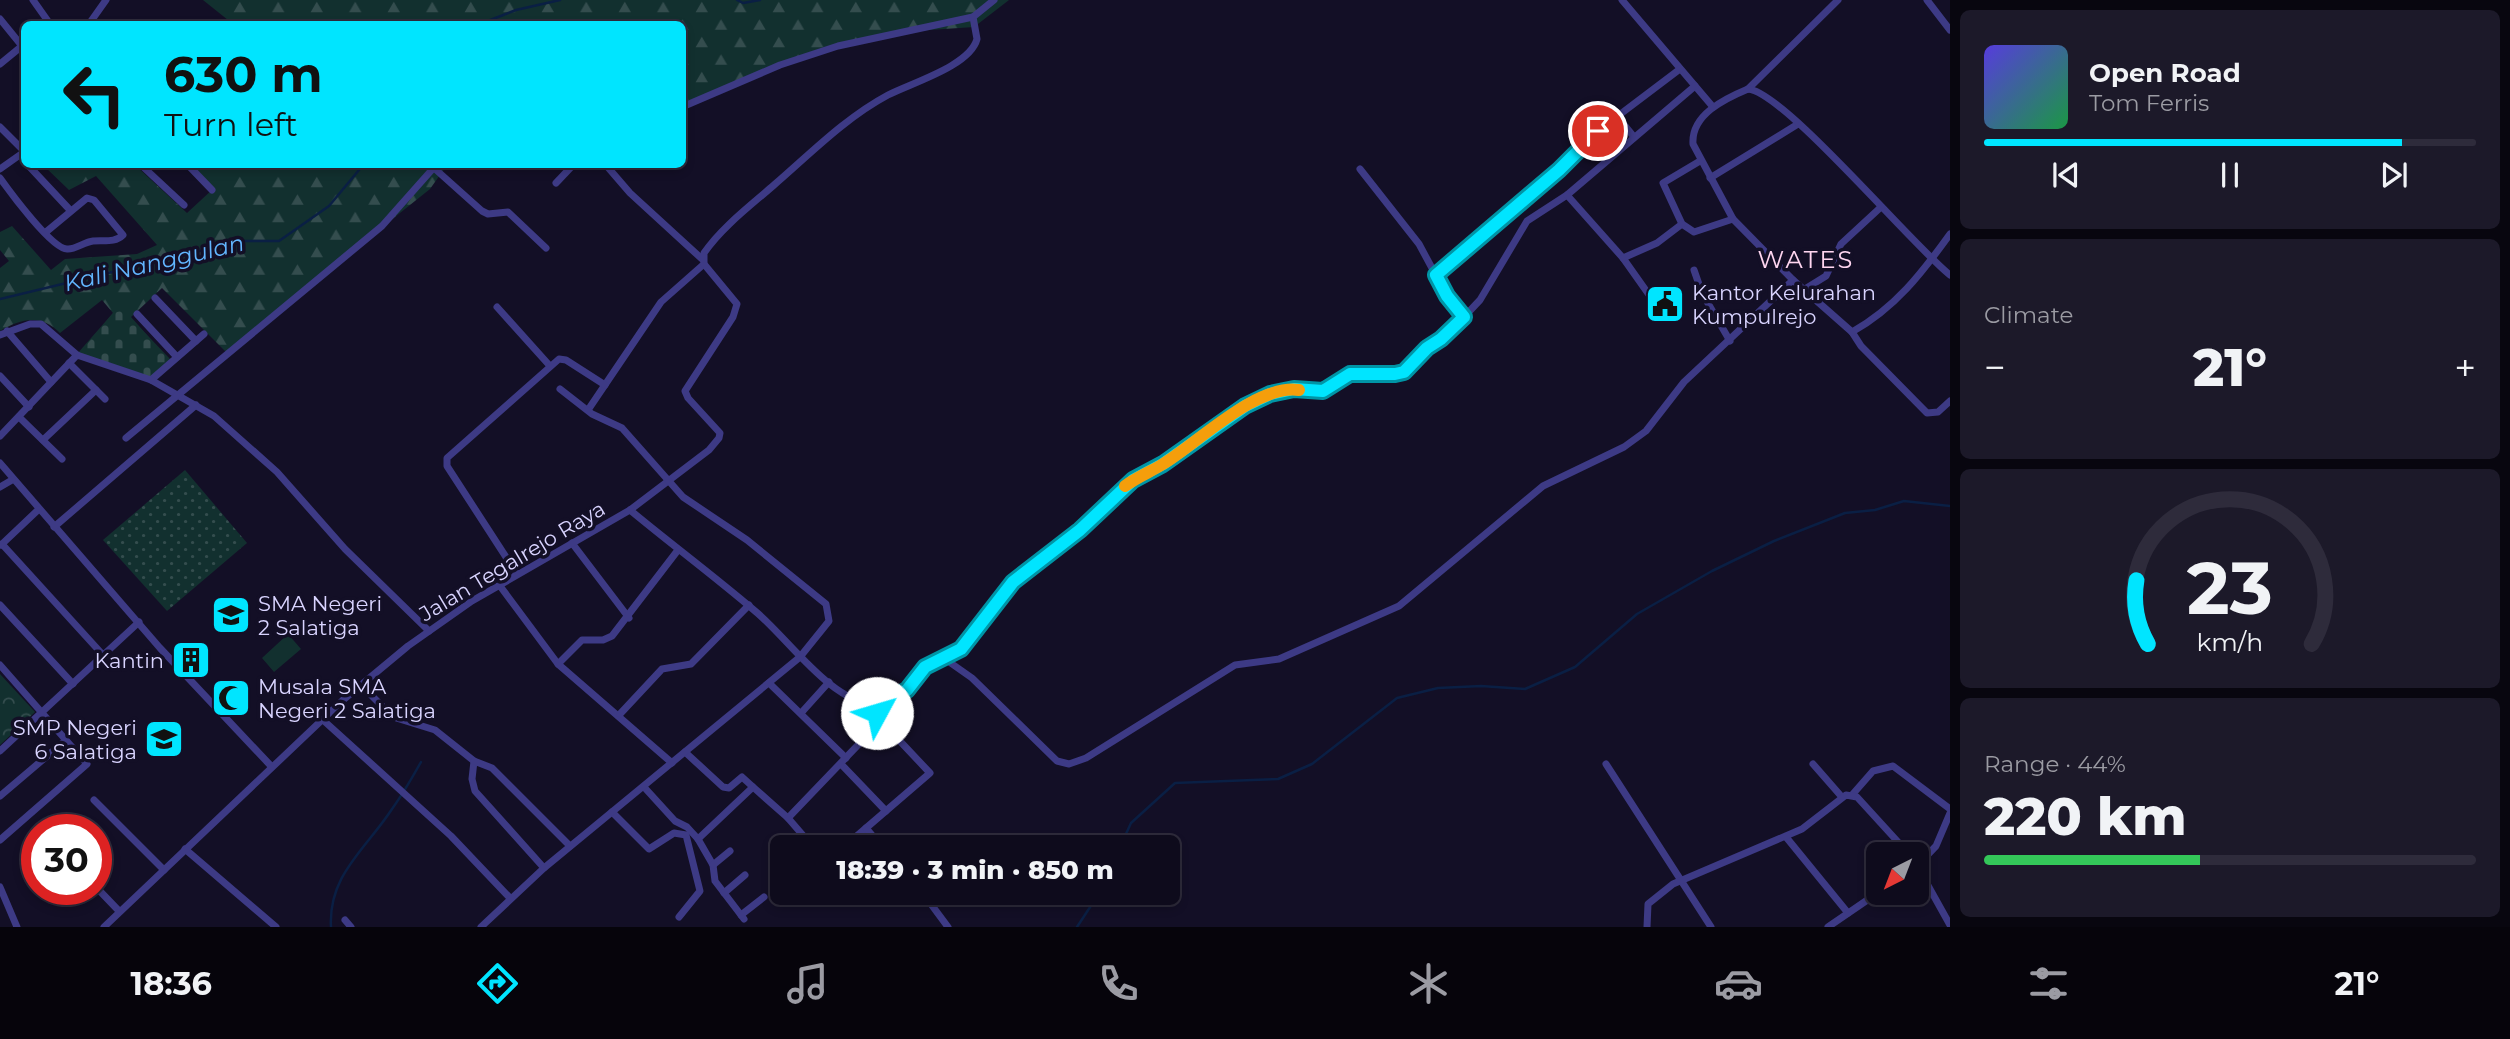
<!DOCTYPE html>
<meta charset="utf-8">
<style>
:root{--surface:#0e0b1c;--page:#1c1929;--text:#f1f3f6;--muted:#9b9ba3;--line:#2e2b3b;--accent:#00e5ff}
body{margin:0;font-family:Montserrat,sans-serif;background:var(--page);color:var(--text);height:100vh;display:flex;flex-direction:column;font-size:26px;white-space:nowrap}
*{box-sizing:border-box;margin:0}
p{font-size:23px;color:var(--muted)}
.icon{flex:none;width:38px;height:38px;fill:none;stroke:currentColor;stroke-width:2;stroke-linecap:round;stroke-linejoin:round}
.map{position:relative;flex:1;overflow:hidden}
.details{display:flex;flex-direction:column;gap:10px;padding:10px;background:#08060f;width:560px}
.details>*{flex:none}
.guide{position:absolute;left:21px;top:21px;width:665px;height:147px;border-radius:10px;box-shadow:0 4px 10px #0003,0 0 0 2px var(--line);background:#00e5ff;color:#111;overflow:hidden}
.needle{width:46px;rotate:222deg}
.fabs{position:absolute;left:1866px;top:842px;display:grid;gap:14px}
.fabs a{display:grid;place-items:center;width:63px;height:63px;border-radius:10px;background:var(--surface);box-shadow:0 4px 10px #0003,0 0 0 2px var(--line);font-size:35px}
.speed{position:absolute;left:21px;top:814px;display:flex;gap:14px;font-size:35px;font-weight:700;text-align:center}
.speed>*{display:grid;place-content:center;width:91px;height:91px;border-radius:50%;background:var(--surface);box-shadow:0 4px 10px #0003,0 0 0 2px var(--line);line-height:1}
.speed .limit{border:10px solid #d22;background:#fff;color:#111}
.pin{position:absolute;display:grid;place-items:center;width:60px;height:60px;color:#fff;margin:-30px;border:4px solid #fff;border-radius:50%;box-shadow:0 2px 7px #0007}
.me{position:absolute;width:77px;margin:-38px;rotate:51deg;stroke-linejoin:round;filter:drop-shadow(0 0 5px #0008)}
.turn{display:flex;align-items:center;gap:24px;height:147px;padding:0 28px;font-size:32px}
.turn .icon{width:91px;height:91px;stroke-width:2.5}
.turn b{display:block;font-size:49px;line-height:60px}
.big{font-size:52px;font-weight:800;line-height:1.1}
.details .tile{flex:1;display:flex;flex-direction:column;justify-content:center;gap:10px;min-width:0;padding:0 24px;border-radius:10px;background:var(--page)}
.details .dial{align-items:center;gap:0}
.dial svg{height:182px;overflow:visible;fill:none;stroke:var(--line);stroke-width:7;stroke-linecap:round;text-anchor:middle}
.dial text{fill:var(--text);stroke:none}
.song{display:flex;align-items:center;gap:21px}
.cover{width:84px;height:84px;border-radius:10px;background:linear-gradient(135deg,hsl(250 70% 55%),hsl(140 70% 35%))}
.played{height:7px;border-radius:4px;background:linear-gradient(90deg,var(--accent) 85%,var(--line) 85%)}
.keys{display:flex;justify-content:space-around;direction:ltr}
.heat{display:flex;justify-content:space-between;align-items:center;font-size:38px;direction:ltr}
.charge{height:10px;border-radius:5px;background:linear-gradient(90deg,#34c759 44%,var(--line) 0)}
.trip{position:absolute;left:770px;top:835px;width:410px;height:70px;border-radius:10px;background:var(--surface);box-shadow:0 4px 10px #0003,0 0 0 2px var(--line);font-weight:800;line-height:70px;text-align:center}
.menu{display:flex;height:112px;justify-content:space-around;align-items:center;background:#06040b;color:var(--muted)}
.menu .icon{width:49px;height:49px}
.menu .current{color:var(--accent)}
.menu b{font-size:32px;color:var(--text)}
main{display:flex;flex:1;min-height:0}
.map>svg:first-child{display:block}
.grass{fill:url(#grass-dots)}
.forest{fill:url(#forest-firs)}
.cemetery{fill:url(#cemetery-stones)}
.park{fill:url(#park-crowns)}
.pitch{fill:#12302f}
.lines{fill:none;stroke-linecap:round;stroke-linejoin:round}
.stream{stroke:#0a1f44;stroke-width:2.5}
.minor{stroke:#3d3a85;stroke-width:7}
.route-casing{stroke:#0095a6;stroke-width:18}
.route{stroke:#00e5ff;stroke-width:12}
.slow{stroke:#f59e0b;stroke-width:12}
.labels{text-anchor:middle;dominant-baseline:central;stroke-width:7;stroke-linejoin:round;paint-order:stroke}
.poi-label{font-size:21px;fill:#d9d4ff;stroke:#130f26;text-anchor:start}
.street-label{font-size:21px;fill:#d9d4ff;stroke:#130f26}
.water-label{font-size:23px;font-style:italic;fill:#62b6ff;stroke:#130f26}
.quarter-label{font-size:24px;letter-spacing:2px;fill:#ffd6f0;stroke:#130f26}
</style>
<main>
<div class="map">
<svg width="1950" height="927" viewBox="0 0 1950 927">
<defs>
<pattern id="grass-dots" width="8" height="8" patternUnits="userSpaceOnUse" patternTransform="scale(1.75)"><rect width="8" height="8" fill="#12302f"/><path d="M2 2h.1M6 6h.1" fill="none" stroke="#344d4e" stroke-width="1.8" stroke-linecap="round"/></pattern>
<pattern id="forest-firs" width="22" height="20" patternUnits="userSpaceOnUse" patternTransform="scale(1.75)"><rect width="22" height="20" fill="#12302f"/><path d="M5 1l3.5 6h-7zM16 11l3.5 6h-7z" fill="#344d4e"/></pattern>
<pattern id="cemetery-stones" width="16" height="16" patternUnits="userSpaceOnUse" patternTransform="scale(1.75)"><rect width="16" height="16" fill="#12302f"/><path d="M2 7V4a2 2 0 0 1 4 0v3zM10 15v-3a2 2 0 0 1 4 0v3z" fill="#344d4e"/></pattern>
<pattern id="park-crowns" width="20" height="18" patternUnits="userSpaceOnUse" patternTransform="scale(1.75)"><rect width="20" height="18" fill="#12302f"/><path d="M2 6a3 3 0 1 1 6 0M12 15a3 3 0 1 1 6 0" fill="none" stroke="#344d4e"/></pattern>
</defs>
<rect width="100%" height="100%" fill="#130f26"/>
<polygon class="grass" points="185,470 247,543 167,611 103,540"/>
<g class="forest">
<polygon points="203,0 1009,0 974,27 914,31 838,47 683,103 682,24 233,24"/>
<path d="M 43,165 L 135,165 L 187,213 L 213,189 L 193,168 L 194,165 L 447,165 L 430,189 L 226,352 L 162,288 L 131,317 L 170,361 L 77,354 L 113,313 L 102,300 L 60,333 C 41,314 22,318 0,331 L 0,268 L 9,261 L 0,250 L 0,232 L 12,226 L 51,270 L 65,259 L 137,254 L 157,245 L 96,176 L 69,190 Z"/>
</g>
<polygon class="cemetery" points="123,310 172,361 152,378 79,354 113,313"/>
<polygon class="park" points="0,674 35,712 0,745"/>
<polygon class="pitch" points="288,634 301,649 274,672 262,658"/>
<g class="lines">
<g class="stream">
<polyline points="737,0 743,3 760,0"/>
<polyline points="480,24 516,10 560,0"/>
<polyline points="0,299 241,241 279,241 329,206 364,164"/>
<polyline points="1120,847 1131,823 1175,783 1278,779 1312,764 1397,698 1438,688 1481,686 1525,689 1575,667 1637,614 1712,571 1774,541 1845,513 1875,510 1904,501 1950,506"/>
<path d="M 331,927 C 328,875 366,849 392,809 C 403,794 412,778 421,762"/>
<polyline points="1077,927 1100,892"/>
</g>
<g class="minor">
<polyline points="33,0 50,24"/>
<polyline points="1622,0 1713,107"/>
<polyline points="1927,0 1950,30"/>
<polyline points="0,19 22,46 0,64"/>
<polyline points="89,24 106,0"/>
<polyline points="1748,89 1838,0"/>
<polyline points="682,107 780,65 838,46 973,17"/>
<polyline points="1617,116 1634,137"/>
<polyline points="0,127 24,151"/>
<polyline points="1700,161 1663,183 1682,224 1694,232 1733,219"/>
<polyline points="27,164 70,210"/>
<polyline points="140,164 184,205"/>
<polyline points="187,164 212,190"/>
<polyline points="605,164 630,193 702,259"/>
<polyline points="434,168 482,211 488,214 508,212 546,248"/>
<polyline points="0,169 24,152"/>
<polyline points="1360,169 1419,244 1447,296 1464,317 1480,300 1527,221 1567,195 1695,86"/>
<path d="M 0,178 C 10,192 52,249 67,249 C 75,250 84,242 93,241 C 104,240 115,243 123,235 L 94,200 L 87,198 L 46,232"/>
<polyline points="1710,178 1798,124"/>
<polyline points="556,183 574,164"/>
<polyline points="1567,195 1623,258 1652,299"/>
<polyline points="1623,258 1657,243 1682,224"/>
<polyline points="1694,270 1702,293 1730,341"/>
<polyline points="1436,275 1559,170 1598,131 1680,69"/>
<path d="M 1793,280 L 1733,219 L 1693,144 C 1691,115 1724,99 1748,89 C 1784,92 1911,244 1950,275"/>
<polyline points="1805,289 1826,276 1841,244 1881,207"/>
<polyline points="155,298 196,341"/>
<polyline points="497,307 550,366"/>
<polyline points="137,314 177,357"/>
<polyline points="7,331 51,382"/>
<polyline points="1852,332 1861,346 1927,413 1938,412 1950,401"/>
<polyline points="0,335 30,324 41,324 77,355"/>
<polyline points="69,363 105,399"/>
<polyline points="0,376 29,407"/>
<polyline points="151,380 204,334"/>
<polyline points="588,410 661,302 704,264"/>
<polyline points="19,417 62,459"/>
<polyline points="0,436 77,355 151,380 214,416 277,472 345,549 429,631"/>
<polyline points="126,438 382,226 437,164"/>
<polyline points="43,440 96,390"/>
<polyline points="0,463 160,648 271,766"/>
<polyline points="0,487 12,480"/>
<path d="M 630,510 C 671,544 714,576 755,611 C 789,639 830,702 876,705 C 901,706 910,679 925,666 C 931,662 939,661 945,659 L 972,678 L 1057,761 L 1069,764 L 1086,758 L 1235,665 L 1279,659 L 1399,606 L 1543,486 L 1624,447 L 1646,431 L 1684,382 L 1793,280 L 1852,332 C 1895,308 1922,273 1950,234"/>
<polyline points="54,527 196,405"/>
<polyline points="572,543 629,618"/>
<polyline points="2,544 103,655"/>
<polyline points="1,545 38,510"/>
<polyline points="517,574 447,466 447,458 559,359 566,360 605,385"/>
<polyline points="500,586 558,664 672,763"/>
<polyline points="0,605 73,684"/>
<polyline points="945,659 961,649 1013,582 1080,530 1134,480 1163,464 1245,406 1270,394 1294,389 1323,391 1350,374 1395,374 1404,371 1427,348 1441,339 1464,317"/>
<polyline points="558,664 582,640 603,640 612,636 678,550"/>
<polyline points="0,665 87,764 0,840"/>
<polyline points="769,683 846,758"/>
<polyline points="361,685 393,717 435,730 474,761 472,779 475,791 544,868"/>
<polyline points="802,712 829,682"/>
<polyline points="620,714 662,669 691,664 749,605"/>
<polyline points="323,720 451,836 510,898"/>
<polyline points="0,751 139,622"/>
<polyline points="685,752 723,787 729,788 742,777 753,787"/>
<polyline points="474,761 492,768 570,846"/>
<polyline points="841,764 886,811"/>
<polyline points="1606,764 1711,927"/>
<polyline points="1813,764 1841,796"/>
<polyline points="644,787 675,821 687,827 698,839 713,865 715,881 744,919"/>
<polyline points="1852,795 1873,771 1893,766 1950,809"/>
<polyline points="0,796 66,740"/>
<polyline points="94,800 164,870"/>
<polyline points="612,812 649,849 674,833 686,835 700,891 679,917"/>
<polyline points="788,818 881,721 930,773 844,847"/>
<polyline points="866,828 882,847"/>
<polyline points="1786,837 1848,913"/>
<polyline points="698,839 753,787 788,818 813,847"/>
<polyline points="185,849 276,927"/>
<polyline points="1916,864 1950,925"/>
<polyline points="713,865 730,851"/>
<polyline points="1916,867 1936,846 1950,813"/>
<polyline points="0,887 17,927"/>
<polyline points="96,887 119,911"/>
<polyline points="922,892 948,927"/>
<polyline points="724,893 745,875"/>
<polyline points="741,915 764,897"/>
<polyline points="345,920 351,927"/>
<path d="M 104,927 L 343,700 L 408,646 L 472,601 L 630,510 L 709,450 L 719,438 L 720,433 L 688,398 L 685,391 L 733,317 L 737,304 L 704,264 L 704,253 C 722,227 750,206 774,185 C 810,154 845,118 888,95 C 911,83 970,66 977,39 L 973,17 L 994,0"/>
<polyline points="481,927 544,868 800,657 829,621 826,604 747,540 683,497 622,428 592,414 560,389"/>
<polyline points="1647,927 1648,904 1673,884 1802,829 1846,795 1857,797 1909,854"/>
<polyline points="1828,927 1879,892"/>
</g>
</g>
<g class="lines">
<g class="route-casing">
<polyline id="route" points="877,713 878,705 907,690 925,667 961,649 1013,582 1080,530 1133,480 1163,464 1245,406 1270,394 1294,389 1323,391 1350,374 1395,374 1404,372 1427,348 1441,339 1464,317 1447,296 1436,275 1559,170 1598,131"/>
</g>
<use href="#route" class="route"/>
<path class="slow" d="M 1125,486 C 1137,477 1150,472 1163,464 C 1198,443 1256,384 1299,390"/>
</g>
<defs>
<g id="civic-square" transform="scale(2.0125)"><rect x="-9" y="-9" width="18" height="18" rx="4" fill="#00e5ff" stroke="#130f26"/><path d="M-.6-6.5H3V-4.5H.6V-3L4-1V1h2V6H-6V1h2V-1L-.6-3ZM-1.2 2.5V6h2.4V2.5Z" fill="#111"/></g>
<g id="school-square" transform="scale(2.0125)"><rect x="-9" y="-9" width="18" height="18" rx="4" fill="#00e5ff" stroke="#130f26"/><path d="M0-5L7-2L0 1L-7-2ZM-4 1L0 2.5L4 1V4Q0 6-4 4Z" fill="#111"/></g>
<g id="building-square" transform="scale(2.0125)"><rect x="-9" y="-9" width="18" height="18" rx="4" fill="#00e5ff" stroke="#130f26"/><path d="M-4-6H4V6H1V3H-1V6H-4ZM-2.5-4.3h1.7v1.8h-1.7ZM.8-4.3h1.7v1.8H.8ZM-2.5-1h1.7V.8h-1.7ZM.8-1h1.7V.8H.8Z" fill="#111"/></g>
<g id="mosque-square" transform="scale(2.0125)"><rect x="-9" y="-9" width="18" height="18" rx="4" fill="#00e5ff" stroke="#130f26"/><path d="M3.5-4.9A6 6 0 1 0 3.5 4.9A5 5 0 1 1 3.5-4.9Z" fill="#111"/></g>
</defs>
<g fill-rule="evenodd">
<use href="#civic-square" x="1665" y="304"/>
<use href="#school-square" x="231" y="615"/>
<use href="#building-square" x="191" y="660"/>
<use href="#mosque-square" x="231" y="698"/>
<use href="#school-square" x="164" y="739"/>
</g>
<g class="labels">
<g class="poi-label">
<text x="1692" y="292">Kantor Kelurahan<tspan x="1692" dy="24">Kumpulrejo</tspan></text>
<text x="258" y="603">SMA Negeri<tspan x="258" dy="24">2 Salatiga</tspan></text>
<text x="164" y="660" text-anchor="end">Kantin</text>
<text x="258" y="686">Musala SMA<tspan x="258" dy="24">Negeri 2 Salatiga</tspan></text>
<text x="137" y="727" text-anchor="end">SMP Negeri<tspan x="137" dy="24">6 Salatiga</tspan></text>
</g>
<g class="street-label">
<text transform="translate(512 561) rotate(-31)">Jalan Tegalrejo Raya</text>
</g>
<g class="water-label">
<text transform="translate(154 263) rotate(-13)">Kali Nanggulan</text>
</g>
<g class="quarter-label">
<text x="1806" y="259">WATES</text>
</g>
</g>
</svg>
<div class="fabs">
<a><svg class="needle" viewBox="-14 -14 28 28"><path d="M0-13l5 13h-10z" fill="#e53935"/><path d="M0 13l5-13h-10z" fill="#9b9ba3"/></svg></a>
</div>
<div class="speed"><div class="limit">30</div></div>
<div class="pin" style="left:1598px;top:131px;background:#d93025"><svg class="icon" aria-label="arrive" viewBox="0 0 24 24"><path d="M6 21V4h12l-3 4 3 4H6"/></svg></div>
<svg class="me" style="left:877px;top:713px" viewBox="-20 -20 40 40"><circle r="19" fill="#fff"/><path d="M0-13L10 11 0 6-10 11z" fill="#00e5ff"/></svg>
<div class="trip">18:39 · 3 min · 850 m</div>
<div class="guide">
<div class="turn"><svg class="icon" aria-label="left" viewBox="0 0 24 24"><path d="M17 20v-9H6M10 6l-5 5 5 5"/></svg><div><b>630 m</b>Turn left</div></div>
</div>
</div>
<section class="details">
<div class="tile">
<div class="song"><i class="cover"></i><div><b>Open Road</b><p>Tom Ferris</p></div></div>
<div class="played"></div>
<div class="keys"><svg class="icon" aria-label="previous" viewBox="0 0 24 24"><path d="M18 5L8 12l10 7zM5 5v14"/></svg><svg class="icon" aria-label="pause" viewBox="0 0 24 24"><path d="M8 5v14M16 5v14"/></svg><svg class="icon" aria-label="next" viewBox="0 0 24 24"><path d="M6 5l10 7-10 7zM19 5v14"/></svg></div>
</div>
<div class="tile"><p>Climate</p>
<div class="heat"><a>−</a><b class="big">21°</b><a>+</a></div>
</div>
<div class="tile dial"><svg viewBox="0 0 100 80">
<path d="M14 69A42 42 0 1 1 86 69"/>
<path d="M14 69A42 42 0 0 1 9 41" stroke="#00e5ff"/>
<text x="50" y="56" font-size="32" font-weight="700">23</text>
<text x="50" y="72" font-size="11">km/h</text>
</svg></div>
<div class="tile"><p>Range · 44%</p><b class="big">220 km</b><div class="charge"></div></div>
</section>
</main>
<nav class="menu">
<b>18:36</b>
<svg class="icon current" aria-label="directions" viewBox="0 0 24 24"><path d="M12 3l9 9-9 9-9-9zM9 14v-3h6M13 9l2 2-2 2"/></svg>
<svg class="icon" aria-label="music" viewBox="0 0 24 24"><path d="M9 18V5l10-2v13"/><circle cx="6" cy="18" r="3"/><circle cx="16" cy="16" r="3"/></svg>
<svg class="icon" aria-label="phone" viewBox="0 0 24 24"><path d="M5 4h4l2 5-3 2q2 4 5 5l2-3 5 2v4C11 20 4 13 5 4z"/></svg>
<svg class="icon" aria-label="climate" viewBox="0 0 24 24"><path d="M12 3v18M4 7l16 10M4 17L20 7"/></svg>
<svg class="icon" aria-label="car" viewBox="0 0 24 24"><path d="M5 17H2v-5l4-1 3-4h7l3 4 3 1v5h-3M9 17h6M6 11h13"/><circle cx="7" cy="17" r="2"/><circle cx="17" cy="17" r="2"/></svg>
<svg class="icon" aria-label="filters" viewBox="0 0 24 24"><path d="M4 7h16M4 17h16"/><circle cx="9" cy="7" r="2"/><circle cx="15" cy="17" r="2"/></svg>
<b>21°</b>
</nav>
